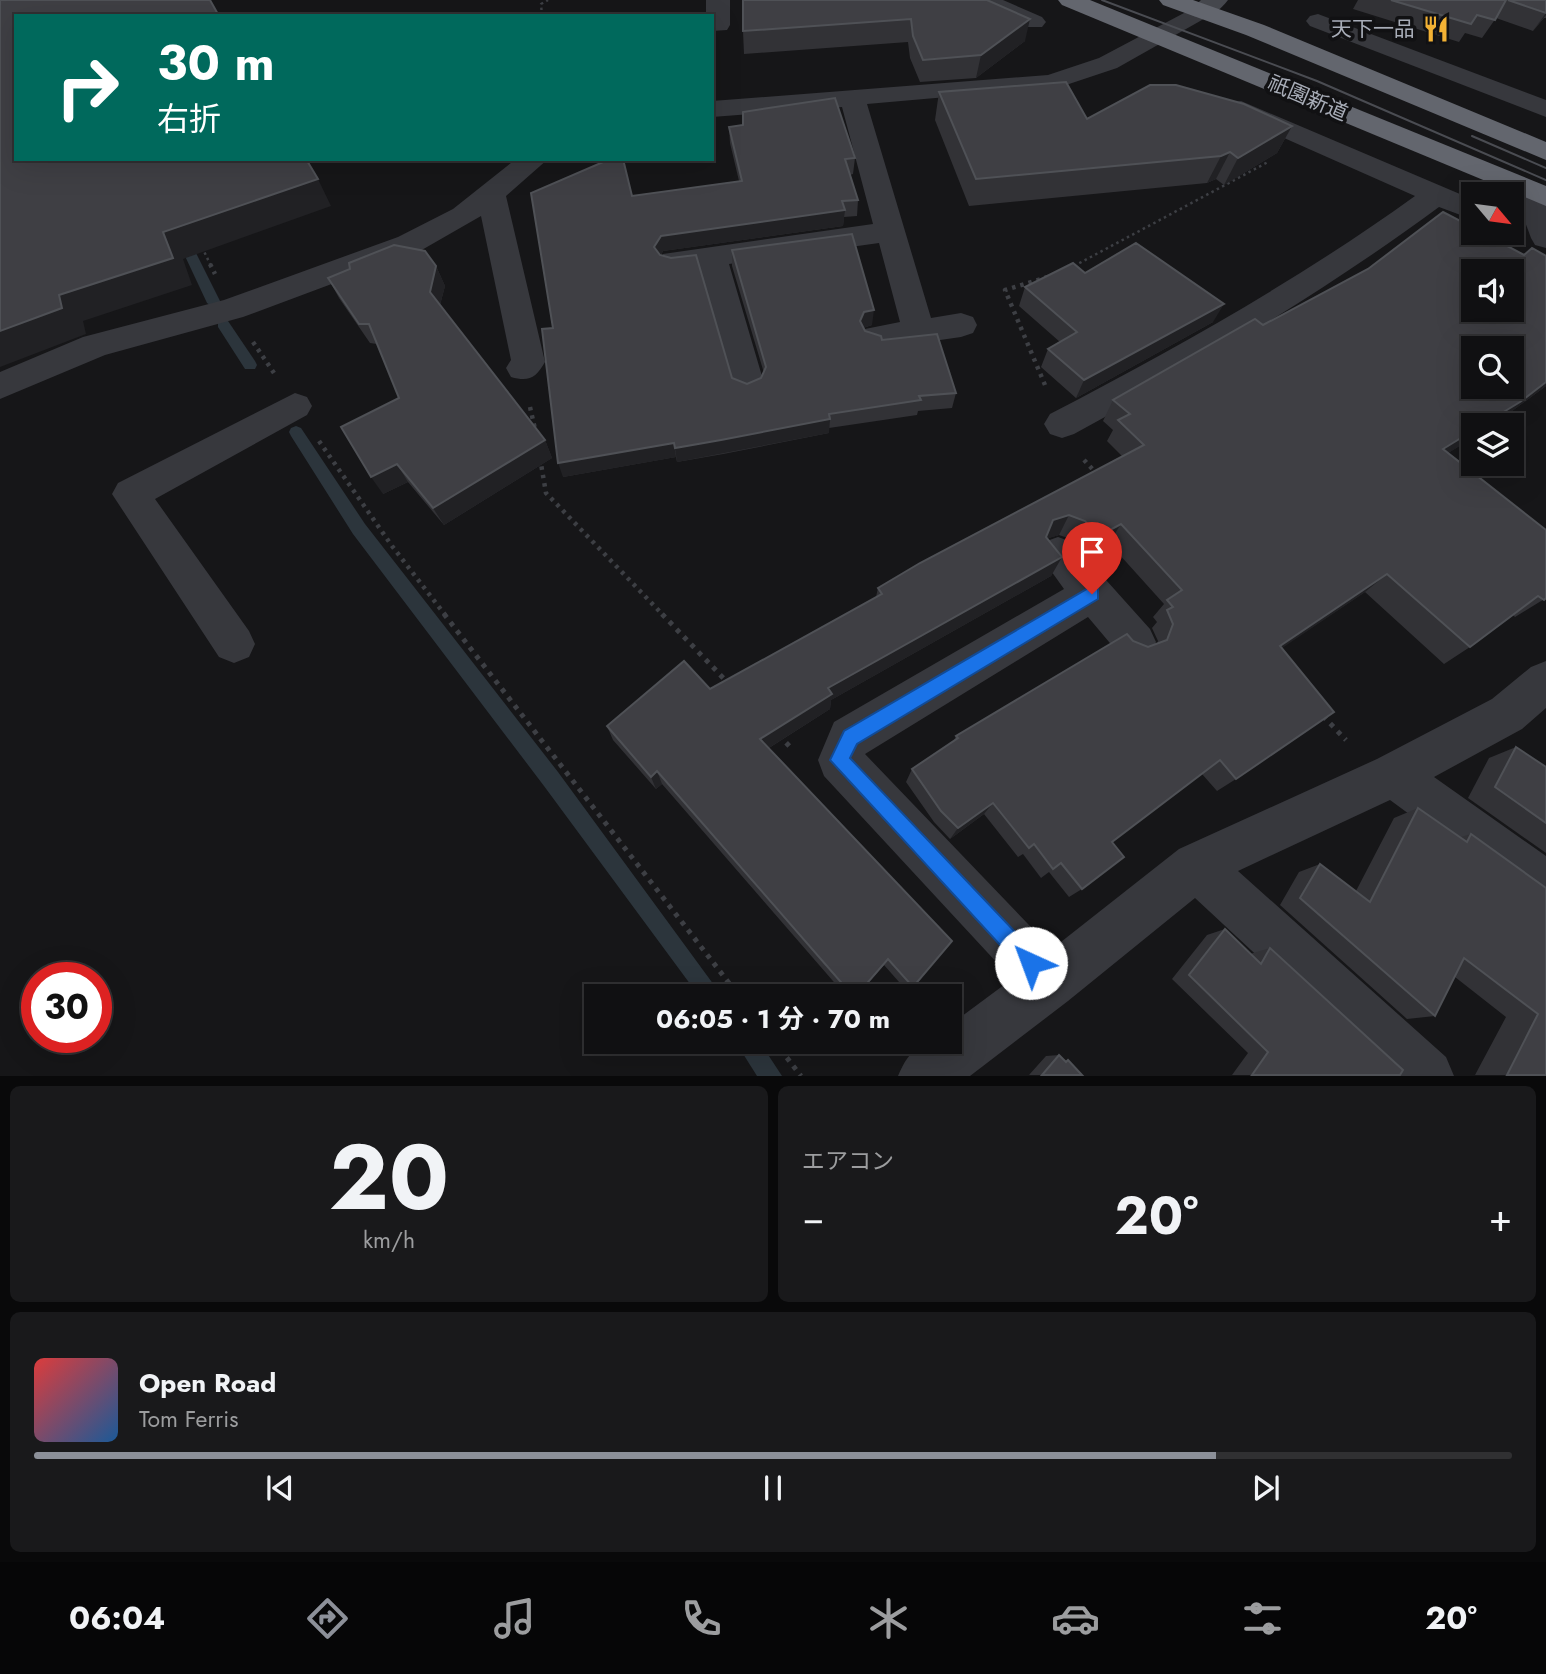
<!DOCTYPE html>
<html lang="ja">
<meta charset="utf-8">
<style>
:root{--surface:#101012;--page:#19191b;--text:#f1f3f6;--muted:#9c9d9f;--line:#303032;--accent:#8c9099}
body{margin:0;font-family:Jost,"Noto Sans JP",sans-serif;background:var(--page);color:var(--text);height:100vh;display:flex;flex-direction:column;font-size:26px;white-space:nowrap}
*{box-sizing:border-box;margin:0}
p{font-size:23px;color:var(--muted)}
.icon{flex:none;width:38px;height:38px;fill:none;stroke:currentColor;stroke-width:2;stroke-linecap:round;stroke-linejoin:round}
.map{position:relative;height:1076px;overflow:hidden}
.drawer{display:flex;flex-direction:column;gap:10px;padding:10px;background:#09090a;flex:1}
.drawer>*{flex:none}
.guide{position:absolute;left:14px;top:14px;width:700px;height:147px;border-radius:0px;box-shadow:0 7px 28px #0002,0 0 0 2px var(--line);background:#00695c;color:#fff;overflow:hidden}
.needle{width:46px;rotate:119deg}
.tools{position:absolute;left:1461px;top:182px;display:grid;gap:14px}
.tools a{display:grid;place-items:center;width:63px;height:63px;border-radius:0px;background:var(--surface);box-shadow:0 7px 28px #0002,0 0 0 2px var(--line);font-size:35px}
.speed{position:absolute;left:21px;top:962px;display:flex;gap:14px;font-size:35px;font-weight:700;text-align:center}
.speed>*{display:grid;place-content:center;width:91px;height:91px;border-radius:50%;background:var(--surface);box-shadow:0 7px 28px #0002,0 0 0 2px var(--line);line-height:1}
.speed .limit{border:10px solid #d22;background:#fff;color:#111}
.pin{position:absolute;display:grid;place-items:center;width:60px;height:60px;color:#fff;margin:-72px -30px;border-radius:50% 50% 50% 0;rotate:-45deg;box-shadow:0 0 7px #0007}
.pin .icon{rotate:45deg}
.me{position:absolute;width:77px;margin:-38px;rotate:317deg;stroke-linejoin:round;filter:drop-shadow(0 0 5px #0008)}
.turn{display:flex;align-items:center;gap:24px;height:147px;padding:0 28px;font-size:32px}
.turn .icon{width:91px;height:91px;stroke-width:2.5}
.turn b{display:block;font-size:49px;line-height:60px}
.big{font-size:52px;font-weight:700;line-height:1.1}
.drawer .card{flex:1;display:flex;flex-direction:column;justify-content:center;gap:10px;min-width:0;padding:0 24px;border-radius:10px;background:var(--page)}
.drawer .dial{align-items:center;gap:0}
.dial b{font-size:91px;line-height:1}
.song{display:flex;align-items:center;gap:21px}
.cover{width:84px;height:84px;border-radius:10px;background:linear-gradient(135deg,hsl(0 70% 55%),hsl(210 70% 35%))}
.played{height:7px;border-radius:4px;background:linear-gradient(90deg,var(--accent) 80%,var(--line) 80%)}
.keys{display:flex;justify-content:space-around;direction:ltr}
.heat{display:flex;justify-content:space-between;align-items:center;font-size:38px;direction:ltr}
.drawer .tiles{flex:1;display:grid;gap:10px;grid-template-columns:1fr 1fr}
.card:last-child{grid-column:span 2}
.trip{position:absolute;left:584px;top:984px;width:378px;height:70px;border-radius:0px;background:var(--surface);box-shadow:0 7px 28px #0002,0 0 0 2px var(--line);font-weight:700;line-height:70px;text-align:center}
.dock{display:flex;height:112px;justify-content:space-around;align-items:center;background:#060607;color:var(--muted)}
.dock .icon{width:49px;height:49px}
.dock .current{color:var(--accent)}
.dock b{font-size:32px;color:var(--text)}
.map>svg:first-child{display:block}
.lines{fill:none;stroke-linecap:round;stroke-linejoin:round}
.stream{fill:#2c353c;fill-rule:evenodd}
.path-far2{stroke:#3d3f44;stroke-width:2.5;stroke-dasharray:2.5 3.5;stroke-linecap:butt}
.path-far1{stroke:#3d3f44;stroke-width:4.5;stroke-dasharray:3.5 5;stroke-linecap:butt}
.path{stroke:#3d3f44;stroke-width:5;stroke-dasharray:4.5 6;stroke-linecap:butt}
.street{fill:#37383d;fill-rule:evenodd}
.secondary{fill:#45474d;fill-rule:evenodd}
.highway{fill:#63666e;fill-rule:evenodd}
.tram{stroke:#4a4c52;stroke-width:2}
.wall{fill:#323236}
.shaded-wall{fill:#212124}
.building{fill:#3f3f44;stroke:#4f5156;stroke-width:2;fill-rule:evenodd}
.route{fill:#1a73e8;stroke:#114b97;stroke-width:2}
.labels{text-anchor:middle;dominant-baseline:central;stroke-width:7;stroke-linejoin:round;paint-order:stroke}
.far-poi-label{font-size:21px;fill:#a8adb8;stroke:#111113;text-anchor:end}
.far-street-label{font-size:21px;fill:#a8adb8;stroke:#111113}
</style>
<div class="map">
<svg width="1546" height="1076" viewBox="0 0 1546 1076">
<rect width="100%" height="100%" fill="#161618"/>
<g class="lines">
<g class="stream">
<polygon points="183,235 189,239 221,303 219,306 214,308 207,303 177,239"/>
<polygon points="223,319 228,321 255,361 257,365 255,369 245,369 218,327 218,321"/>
<polygon points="296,426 301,428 365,524 558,772 722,996 699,996 544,786 353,534 291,436 289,432 291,428"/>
<polygon points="735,1041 759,1041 782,1076 757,1076"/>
</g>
<g class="path-far2">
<polyline points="542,16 541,4 548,0"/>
<polyline points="202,247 211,266"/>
<polyline points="1074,266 1268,162"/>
</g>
<g class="path-far1">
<polyline points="210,264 215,274"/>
<polyline points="1072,267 1077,264"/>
<polyline points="253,342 274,373"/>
<polyline points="1045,385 1005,290 1048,277"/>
<polyline points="530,407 535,429"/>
<polyline points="319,441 392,546 446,616"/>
<polyline points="540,458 546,493 664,616"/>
<polyline points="1084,460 1097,474"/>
</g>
<g class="path">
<polyline points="444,614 739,996"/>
<polyline points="662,614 729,684"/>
<polyline points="1323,716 1346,740"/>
<polyline points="779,735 792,749"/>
<polyline points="774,1041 801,1076"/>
</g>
<g class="street">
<polygon points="706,0 730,0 730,25 727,30 712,31 712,16 706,16"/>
<polygon points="971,0 1003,0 1042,17 1046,22 1042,27 1026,27 975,5"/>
<polygon points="1201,4 1209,6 1213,11 1209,16 1117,68 1060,87 867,104 931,318 961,313 973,317 977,325 973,333 961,337 877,349 865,345 861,337 865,329 900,322 879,243 729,264 764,383 759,392 747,396 735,392 699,268 674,271 663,268 659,261 663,254 873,224 842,107 712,117 712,101 1048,75 1099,58"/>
<polygon points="1318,14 1546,100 1546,117 1310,26 1306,21 1310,16"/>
<path d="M 1241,101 L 1474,200 L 1474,220 L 1439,207 C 1324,292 1200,365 1074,434 L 1062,438 L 1050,434 L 1044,424 L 1050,414 C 1175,349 1300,279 1415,196 L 1232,115 L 1228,109 L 1232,103 Z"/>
<path d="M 516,159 L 548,159 L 506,196 L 545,362 C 536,378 529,382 511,377 L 506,368 L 511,360 L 481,216 L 420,251 L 243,317 L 105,355 L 0,399 L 0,372 L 83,337 L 224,300 L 398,237 L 453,209 Z"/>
<polygon points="1527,180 1537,183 1546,201 1546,248 1535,245 1531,238 1513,189 1517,183"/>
<polygon points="295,393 307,397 312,406 307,415 155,499 249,631 255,644 249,657 234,663 219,657 112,494 118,483"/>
<path d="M 1058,537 L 1072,542 L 1150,629 L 1156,642 L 1150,655 L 1135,661 L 1120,655 L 1088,617 L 865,754 L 1052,949 L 1179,849 L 1377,759 L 1492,699 L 1531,667 L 1546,661 L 1546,708 L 1522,729 L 1434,777 L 1546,856 L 1546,909 L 1529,902 L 1390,800 L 1238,871 L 1446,1057 L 1454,1076 L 1387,1076 L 1195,898 L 1068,1001 L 970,1076 L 898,1076 C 910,1048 921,1041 950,1041 L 950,1025 L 1012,979 L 824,776 L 818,760 L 834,722 L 1064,589 L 1039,554 L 1044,542 Z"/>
</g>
<path class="secondary" d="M 1201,0 L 1228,0 C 1219,12 1207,20 1193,16 L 1189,11 Z"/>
<g class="highway">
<polygon points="1058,0 1090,0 1546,186 1546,206 1062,5"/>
<polygon points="1159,0 1193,0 1264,25 1546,142 1546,160 1246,35 1163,5"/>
</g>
<g class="tram">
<polyline points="1102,0 1317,81 1546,180"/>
<polyline points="1472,136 1546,168"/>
</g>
</g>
<g class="wall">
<polygon points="987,0 1025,41 976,78 920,82 910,58 908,42 744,54 743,31"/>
<polygon points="1358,0 1546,0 1546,18 1544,18 1533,31 1496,18 1482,38 1465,33 1459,42 1353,9"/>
<polygon points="939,92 1087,119 1292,126 1277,153 1224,185 1216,179 1207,183 969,206 935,120"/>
<polygon points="729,127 855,158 853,174 850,175 858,200 857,216 844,217 843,226 663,251 661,255 732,378 747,384 761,378 764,373 732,266 732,250 872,325 863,328 865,331 882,340 956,393 952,408 918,411 917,415 829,428 829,433 723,454 677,462 676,457 563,477 553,328 632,196 739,181 730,143"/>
<polygon points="1524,255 1546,256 1546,386 1493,425 1448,453 1546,598 1515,617 1513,615 1470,647 1444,664 1365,592 1281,648 1236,779 1217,791 1202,774 1112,842 1082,889 1069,897 1049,872 1041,878 1023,854 1018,857 984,814 950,839 934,822 906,782 912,769 953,742 956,736 1133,641 1148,647 1157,644 1158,641 1152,628 1157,622 1153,617 1164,604 1109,543 1087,555 1074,540 1059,535 1048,538 1062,557 1051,576 831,700 830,709 769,748 913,987 907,991 884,965 856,996 846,996 662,784 656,789 613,740 607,726 710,689 876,597 878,588 1122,456 1107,441 1113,430 1103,421 1113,400 1263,325"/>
<polygon points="436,266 445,286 440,305 545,440 552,458 444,525 408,482 383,494 399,398 377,344 370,343 339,298 328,278 350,269"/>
<polygon points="1085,273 1213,322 1076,398 1041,367 1048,349 1060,342 1019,306 1025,287"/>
<polygon points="1516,747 1546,767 1546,853 1468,798 1489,758"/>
<polygon points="1418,808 1461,837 1471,834 1546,888 1546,1075 1475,1075 1506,1017 1455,977 1435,1016 1407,1019 1280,905 1299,872 1320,864 1356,891 1394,818"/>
<polygon points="1225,929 1250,954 1270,948 1400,1075 1232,1075 1248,1053 1172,979 1207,935"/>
<polygon points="1059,1055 1064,1061 1068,1060 1082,1075 1029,1075 1046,1056"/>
</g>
<g class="shaded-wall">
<polygon points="1546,13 1546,15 1533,31"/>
<polygon points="1030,19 1025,41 976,78 981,55"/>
<polygon points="1292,126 1277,153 1224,185 1238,158"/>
<polygon points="1230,152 1216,179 1207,183 1221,156"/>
<polygon points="318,179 331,206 183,259 192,285 83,321 86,334 0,367 0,331 163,232"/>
<polygon points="845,210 843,226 663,251 657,262 654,247 661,236"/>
<polygon points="436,266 445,286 438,312 430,292"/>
<polygon points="1224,304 1213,322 1076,398 1084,380"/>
<polygon points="874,310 872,325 863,328 860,321 864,312"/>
<polygon points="1546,382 1546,386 1493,425 1482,425"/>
<polygon points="830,419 829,433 677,462 675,448"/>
<polygon points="1474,430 1474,437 1421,470 1443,449"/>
<polygon points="545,440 552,458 444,525 433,508"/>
<polygon points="674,443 676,457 563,477 558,463"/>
<polygon points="397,464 408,482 383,494 371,477"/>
<polygon points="1069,515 1059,535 1043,540 1053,520"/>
<polygon points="1121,524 1109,543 1087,555 1099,536"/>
<polygon points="1062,557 1051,576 831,700 830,709 761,753 760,739 828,688"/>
<polygon points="1387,574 1365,592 1260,663 1280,646"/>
<polygon points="657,771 662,784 656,789 651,777"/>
<polygon points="993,803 984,814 950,839 958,828"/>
</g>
<g class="building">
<polygon points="0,0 210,0 219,16 16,16 16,159 306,159 318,179 163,232 173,258 59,295 62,308 0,331"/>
<polygon points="743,0 987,0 1030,19 981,55 923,60 913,36 911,19 743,31"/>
<polygon points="1391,0 1506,0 1495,20 1477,15 1471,24"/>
<polygon points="1508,0 1546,0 1546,13"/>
<polygon points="1066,82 1087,119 1150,85 1176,85 1244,104 1292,126 1238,158 1230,152 1221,156 976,179 939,92"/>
<polygon points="835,98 855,158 845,159 858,200 842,201 845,210 661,236 654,247 660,255 671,258 696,255 732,378 747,384 761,378 766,367 732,250 852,234 874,310 864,312 860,321 865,331 881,336 882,340 937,334 956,393 919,396 921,400 829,414 830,419 721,440 675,448 674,443 558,463 542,329 553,328 531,193 610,159 623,159 632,196 742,181 729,127 743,125 743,112"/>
<path d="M 1443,212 L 1474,228 L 1474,233 L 1483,233 L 1524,255 L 1532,248 L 1546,256 L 1546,382 L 1520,402 L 1482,425 L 1474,425 L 1474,430 L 1443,449 L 1546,530 L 1546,598 L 1544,600 L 1538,596 L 1470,647 L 1387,574 L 1280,646 L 1334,712 L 1236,779 L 1220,760 L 1112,842 L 1124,857 L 1082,889 L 1061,863 L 1053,869 L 1034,844 L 1029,848 L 993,803 L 958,828 L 941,811 L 912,769 L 958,738 L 956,736 L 1127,634 L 1133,641 L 1148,647 L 1167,640 L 1173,624 L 1167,610 L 1173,607 L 1167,600 L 1182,590 L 1121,524 L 1099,536 L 1085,521 L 1069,515 L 1053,520 L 1046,537 L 1062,557 L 828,688 L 832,694 L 760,739 L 952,941 L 913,987 L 888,959 L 856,996 L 853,996 L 657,771 L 651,777 L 607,726 L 684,661 L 710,689 L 882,594 L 878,588 L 920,563 L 1144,445 L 1118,420 L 1130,414 L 1113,400 L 1255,319 L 1263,325 L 1368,269 ZM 1474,271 L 1512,271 L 1512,310 L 1474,310 ZM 1474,348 L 1512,348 L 1512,387 L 1474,387 Z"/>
<polygon points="1136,243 1224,304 1084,380 1048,349 1077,332 1025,287 1073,263 1085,273"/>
<polygon points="394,245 425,251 436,266 430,292 545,440 433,508 397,464 371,477 341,427 399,398 369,324 359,324 328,278 350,269 349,263"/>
<polygon points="1516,747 1546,767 1546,823 1495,787"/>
<polygon points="1418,808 1467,842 1471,834 1546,888 1546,1075 1507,1075 1538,1014 1464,958 1435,1016 1300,898 1320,864 1370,902"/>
<polygon points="1225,929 1261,964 1270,948 1403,1070 1400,1075 1252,1075 1268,1052 1189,975"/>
<polygon points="1059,1055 1066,1062 1068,1060 1082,1075 1042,1075"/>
</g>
<polygon class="route" points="1092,586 1098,589 1098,599 857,744 850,758 1038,956 1041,963 1038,970 1031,973 1023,970 830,760 844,731"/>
<defs>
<g id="restaurant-bare" transform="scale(2.1)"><path d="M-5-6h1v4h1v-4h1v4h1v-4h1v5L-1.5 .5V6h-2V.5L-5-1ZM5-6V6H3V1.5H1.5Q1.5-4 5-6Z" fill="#f2b134" stroke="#111113" stroke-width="2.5" paint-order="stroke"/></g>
</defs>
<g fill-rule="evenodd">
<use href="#restaurant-bare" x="1436" y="29"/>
</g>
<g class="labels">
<g class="far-poi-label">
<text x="1415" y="29">天下一品</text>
</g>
<g class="far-street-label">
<text transform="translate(1308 98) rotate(23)">祇園新道</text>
</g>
</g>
</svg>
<div class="tools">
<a><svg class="needle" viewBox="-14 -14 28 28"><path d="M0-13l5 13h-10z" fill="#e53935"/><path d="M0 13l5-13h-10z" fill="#9c9d9f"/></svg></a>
<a><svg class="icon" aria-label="sound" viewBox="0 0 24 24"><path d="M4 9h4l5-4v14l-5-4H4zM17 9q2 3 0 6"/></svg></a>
<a><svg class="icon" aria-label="search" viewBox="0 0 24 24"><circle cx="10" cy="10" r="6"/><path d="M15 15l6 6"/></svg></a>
<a><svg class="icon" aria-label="layers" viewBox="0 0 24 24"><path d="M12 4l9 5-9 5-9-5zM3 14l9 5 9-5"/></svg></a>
</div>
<div class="speed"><div class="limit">30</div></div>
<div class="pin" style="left:1092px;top:594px;background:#d93025"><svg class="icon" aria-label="arrive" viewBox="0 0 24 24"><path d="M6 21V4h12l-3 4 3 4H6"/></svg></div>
<svg class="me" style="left:1031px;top:963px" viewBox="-20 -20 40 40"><circle r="19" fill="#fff"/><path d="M0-13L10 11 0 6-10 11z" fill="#1a73e8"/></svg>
<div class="trip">06:05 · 1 分 · 70 m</div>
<div class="guide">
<div class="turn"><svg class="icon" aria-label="right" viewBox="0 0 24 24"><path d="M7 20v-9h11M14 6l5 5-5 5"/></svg><div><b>30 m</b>右折</div></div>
</div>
</div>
<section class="drawer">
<div class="tiles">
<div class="card dial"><b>20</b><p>km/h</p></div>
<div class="card"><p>エアコン</p>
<div class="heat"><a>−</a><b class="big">20°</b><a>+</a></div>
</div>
<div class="card">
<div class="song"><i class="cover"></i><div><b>Open Road</b><p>Tom Ferris</p></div></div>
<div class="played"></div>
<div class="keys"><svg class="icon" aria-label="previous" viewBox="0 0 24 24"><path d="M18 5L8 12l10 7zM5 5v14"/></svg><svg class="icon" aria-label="pause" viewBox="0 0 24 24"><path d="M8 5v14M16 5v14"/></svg><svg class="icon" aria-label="next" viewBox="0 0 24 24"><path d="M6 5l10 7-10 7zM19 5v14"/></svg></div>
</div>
</div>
</section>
<nav class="dock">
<b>06:04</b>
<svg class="icon current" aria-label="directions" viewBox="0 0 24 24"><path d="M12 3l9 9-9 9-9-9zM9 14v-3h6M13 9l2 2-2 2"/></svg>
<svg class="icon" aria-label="music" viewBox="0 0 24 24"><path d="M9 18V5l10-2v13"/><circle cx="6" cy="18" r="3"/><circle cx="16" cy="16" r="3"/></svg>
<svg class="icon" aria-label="phone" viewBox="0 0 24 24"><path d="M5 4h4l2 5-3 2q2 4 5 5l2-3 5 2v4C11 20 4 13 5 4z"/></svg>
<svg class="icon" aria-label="climate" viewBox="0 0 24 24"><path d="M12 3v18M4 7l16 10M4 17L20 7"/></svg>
<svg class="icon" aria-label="car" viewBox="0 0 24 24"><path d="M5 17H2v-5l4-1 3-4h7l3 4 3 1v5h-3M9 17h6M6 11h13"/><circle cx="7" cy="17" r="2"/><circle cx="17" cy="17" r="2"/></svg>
<svg class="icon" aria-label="filters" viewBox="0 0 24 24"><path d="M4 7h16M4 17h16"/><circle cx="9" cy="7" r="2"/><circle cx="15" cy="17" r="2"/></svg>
<b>20°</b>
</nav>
